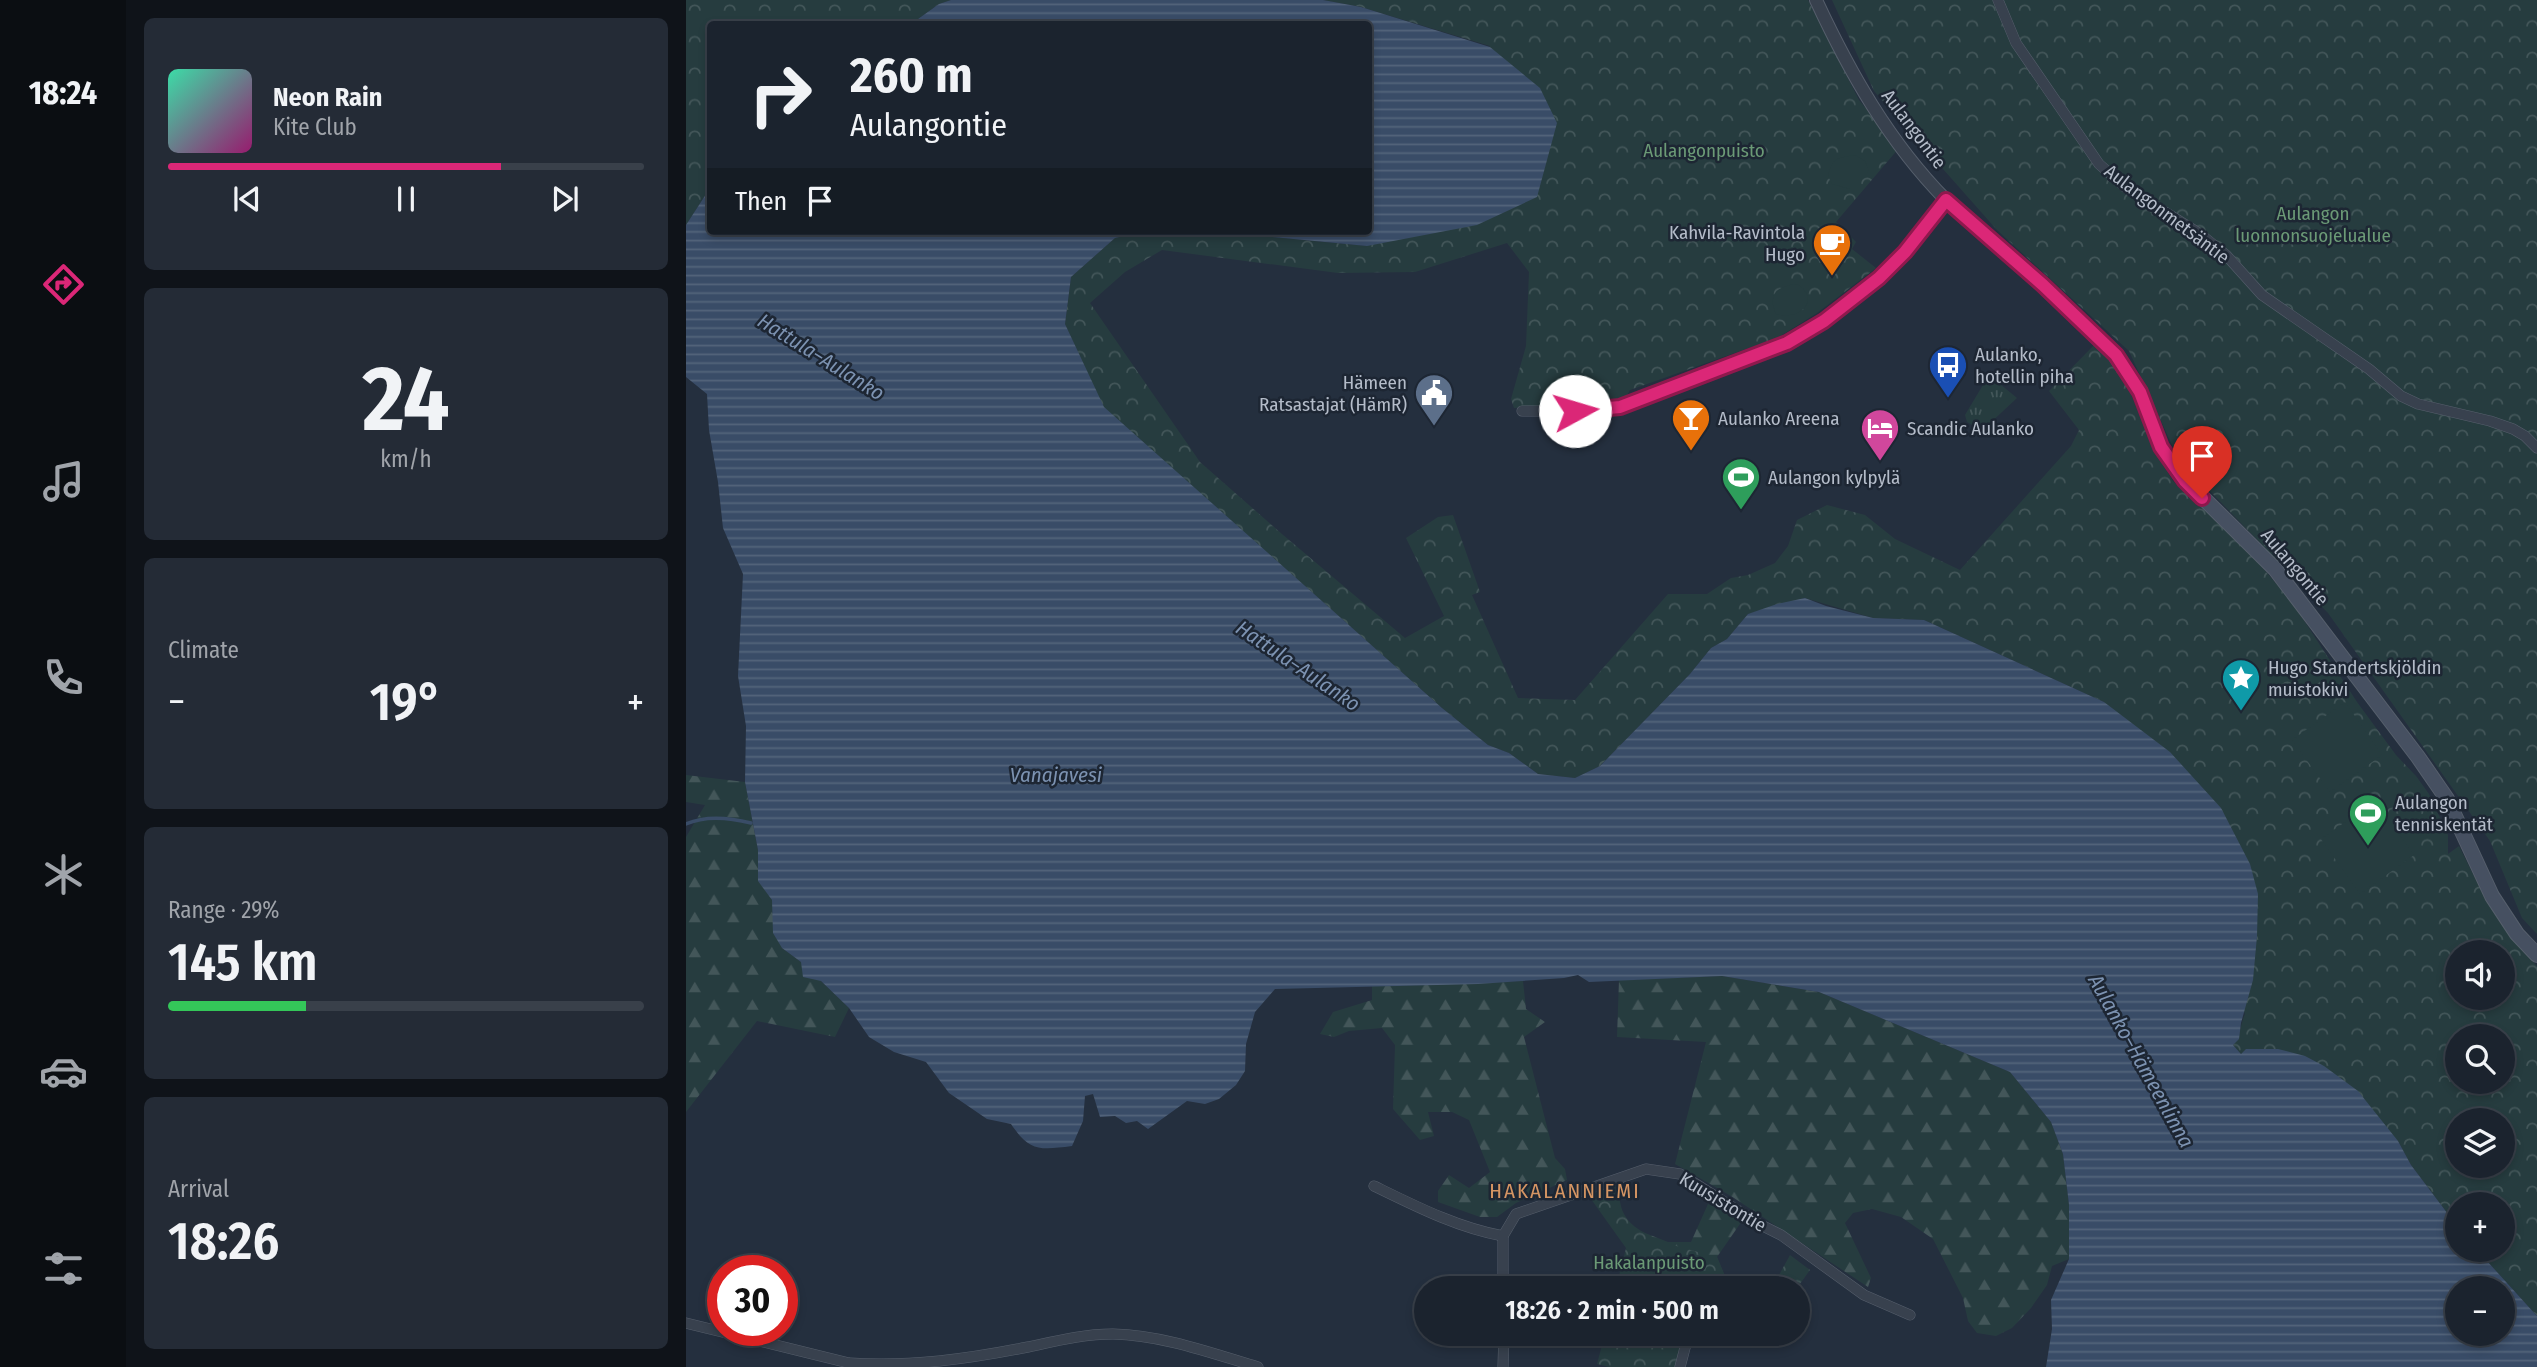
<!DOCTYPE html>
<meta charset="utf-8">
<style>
:root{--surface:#1b232e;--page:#242b36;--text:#f1f3f6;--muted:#a0a4aa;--line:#39404a;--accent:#db2777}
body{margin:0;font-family:"Fira Sans Condensed",sans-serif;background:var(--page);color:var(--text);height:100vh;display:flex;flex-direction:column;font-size:26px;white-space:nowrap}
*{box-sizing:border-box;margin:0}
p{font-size:23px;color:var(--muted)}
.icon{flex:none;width:38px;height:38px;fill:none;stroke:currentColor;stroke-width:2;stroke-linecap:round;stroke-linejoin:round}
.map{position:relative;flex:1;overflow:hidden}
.drawer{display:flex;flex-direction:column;gap:18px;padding:18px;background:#0f1319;width:560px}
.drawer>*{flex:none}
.guide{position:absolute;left:21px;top:21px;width:665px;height:214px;border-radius:7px;box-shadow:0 4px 10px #0003,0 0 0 2px var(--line);background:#1b232e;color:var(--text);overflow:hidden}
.tools{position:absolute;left:1759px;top:940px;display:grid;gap:14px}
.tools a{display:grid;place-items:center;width:70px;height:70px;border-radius:50%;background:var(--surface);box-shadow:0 4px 10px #0003,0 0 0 2px var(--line);font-size:35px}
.speed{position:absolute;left:21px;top:1255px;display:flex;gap:14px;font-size:35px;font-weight:700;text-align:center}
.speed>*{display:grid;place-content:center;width:91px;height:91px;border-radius:50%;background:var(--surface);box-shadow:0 4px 10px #0003,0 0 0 2px var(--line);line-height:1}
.speed .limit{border:10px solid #d22;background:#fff;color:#111}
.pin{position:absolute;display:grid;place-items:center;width:60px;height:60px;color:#fff;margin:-72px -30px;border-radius:50% 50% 50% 0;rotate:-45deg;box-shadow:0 0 7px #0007}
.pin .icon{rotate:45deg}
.me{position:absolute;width:77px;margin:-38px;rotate:84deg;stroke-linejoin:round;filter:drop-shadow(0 0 5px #0008)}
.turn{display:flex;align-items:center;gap:24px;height:147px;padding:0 28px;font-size:32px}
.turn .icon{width:91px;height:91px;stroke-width:2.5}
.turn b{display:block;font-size:49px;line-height:60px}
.then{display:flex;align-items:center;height:66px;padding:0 28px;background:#0003;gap:14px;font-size:26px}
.big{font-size:52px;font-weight:600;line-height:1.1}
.drawer .widget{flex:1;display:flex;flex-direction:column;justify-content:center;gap:10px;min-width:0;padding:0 24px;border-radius:10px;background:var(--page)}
.drawer .dial{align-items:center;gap:0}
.dial b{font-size:91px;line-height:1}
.song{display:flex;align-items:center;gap:21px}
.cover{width:84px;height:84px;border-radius:10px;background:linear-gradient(135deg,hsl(160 70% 55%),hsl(320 70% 35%))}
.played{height:7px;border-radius:4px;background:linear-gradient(90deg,var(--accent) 70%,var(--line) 70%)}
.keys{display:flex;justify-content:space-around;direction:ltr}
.heat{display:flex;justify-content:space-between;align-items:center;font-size:38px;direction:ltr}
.charge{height:10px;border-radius:5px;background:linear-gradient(90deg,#34c759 29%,var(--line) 0)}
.trip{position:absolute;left:728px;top:1276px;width:396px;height:70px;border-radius:35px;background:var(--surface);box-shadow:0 4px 10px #0003,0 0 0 2px var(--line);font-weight:600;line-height:70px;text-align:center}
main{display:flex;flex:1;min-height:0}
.dock{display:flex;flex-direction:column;width:126px;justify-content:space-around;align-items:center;background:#0b0e12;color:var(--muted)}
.dock .icon{width:49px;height:49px}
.dock .selected{color:var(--accent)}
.dock b{font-size:32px;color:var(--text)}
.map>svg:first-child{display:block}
.grass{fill:url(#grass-tufts)}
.forest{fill:url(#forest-firs)}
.park{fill:url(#park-crowns);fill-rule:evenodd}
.pitch{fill:#263c3f}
.water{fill:url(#water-rules);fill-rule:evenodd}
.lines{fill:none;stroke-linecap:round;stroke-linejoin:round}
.stream{stroke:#394c67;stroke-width:3.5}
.minor-casing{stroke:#565f6c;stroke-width:11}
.tertiary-casing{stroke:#565f6c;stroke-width:14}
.secondary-casing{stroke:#565f6c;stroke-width:16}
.minor{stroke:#38414e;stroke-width:10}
.tertiary{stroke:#38414e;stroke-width:12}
.secondary{stroke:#465061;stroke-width:14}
.route-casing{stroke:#8e194d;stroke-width:18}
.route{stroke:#db2777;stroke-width:12}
.labels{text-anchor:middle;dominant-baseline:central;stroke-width:5;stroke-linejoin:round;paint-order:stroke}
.street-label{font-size:19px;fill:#b4bcc9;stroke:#1d2633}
.park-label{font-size:19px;fill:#6b9a76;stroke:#1d2633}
.poi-label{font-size:19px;fill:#b4bcc9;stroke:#1d2633;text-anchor:start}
.water-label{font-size:21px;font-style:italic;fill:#7c92b1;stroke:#1d2633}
.neighbourhood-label{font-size:21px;letter-spacing:2px;fill:#d59563;stroke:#1d2633}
</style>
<main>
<nav class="dock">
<b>18:24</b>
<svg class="icon selected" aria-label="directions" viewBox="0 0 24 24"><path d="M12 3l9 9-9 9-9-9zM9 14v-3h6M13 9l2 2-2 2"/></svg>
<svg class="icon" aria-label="music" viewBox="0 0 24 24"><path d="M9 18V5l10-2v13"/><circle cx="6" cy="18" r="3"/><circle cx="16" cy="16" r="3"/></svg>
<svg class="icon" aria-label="phone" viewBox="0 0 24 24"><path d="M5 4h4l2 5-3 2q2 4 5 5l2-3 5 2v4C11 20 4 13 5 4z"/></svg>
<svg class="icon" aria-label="climate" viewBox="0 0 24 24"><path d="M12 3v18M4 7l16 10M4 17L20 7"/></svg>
<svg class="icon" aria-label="car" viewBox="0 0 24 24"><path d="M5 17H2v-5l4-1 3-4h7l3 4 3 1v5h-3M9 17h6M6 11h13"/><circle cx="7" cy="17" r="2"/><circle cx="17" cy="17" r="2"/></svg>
<svg class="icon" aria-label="filters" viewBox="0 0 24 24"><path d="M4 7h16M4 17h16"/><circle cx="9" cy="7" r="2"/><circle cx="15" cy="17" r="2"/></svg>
</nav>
<section class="drawer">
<div class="widget">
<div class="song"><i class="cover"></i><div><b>Neon Rain</b><p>Kite Club</p></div></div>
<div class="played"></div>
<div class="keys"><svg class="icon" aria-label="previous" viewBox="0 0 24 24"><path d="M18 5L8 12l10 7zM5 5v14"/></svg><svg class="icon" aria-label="pause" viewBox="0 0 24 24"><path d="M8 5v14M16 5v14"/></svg><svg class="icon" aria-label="next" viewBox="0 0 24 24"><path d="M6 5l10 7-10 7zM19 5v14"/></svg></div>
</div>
<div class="widget dial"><b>24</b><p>km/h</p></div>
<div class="widget"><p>Climate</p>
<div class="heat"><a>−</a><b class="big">19°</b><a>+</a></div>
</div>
<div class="widget"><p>Range · 29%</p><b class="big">145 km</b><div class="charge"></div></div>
<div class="widget"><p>Arrival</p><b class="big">18:26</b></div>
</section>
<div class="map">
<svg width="1851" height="1367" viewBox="0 0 1851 1367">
<defs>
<pattern id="grass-tufts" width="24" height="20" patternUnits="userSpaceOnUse" patternTransform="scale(1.75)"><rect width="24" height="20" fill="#263c3f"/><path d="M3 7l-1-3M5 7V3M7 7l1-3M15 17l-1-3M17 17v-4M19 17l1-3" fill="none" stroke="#435659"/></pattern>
<pattern id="forest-firs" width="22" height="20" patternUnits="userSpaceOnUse" patternTransform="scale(1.75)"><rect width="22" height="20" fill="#263c3f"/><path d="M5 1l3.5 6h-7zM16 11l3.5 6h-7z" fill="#435659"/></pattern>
<pattern id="park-crowns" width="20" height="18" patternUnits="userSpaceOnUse" patternTransform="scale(1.75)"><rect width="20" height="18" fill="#263c3f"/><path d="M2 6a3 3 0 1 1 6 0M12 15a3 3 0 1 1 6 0" fill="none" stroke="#435659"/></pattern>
<pattern id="water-rules" width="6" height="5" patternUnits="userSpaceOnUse" patternTransform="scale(1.75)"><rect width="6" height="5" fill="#394c67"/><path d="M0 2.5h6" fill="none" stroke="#53647b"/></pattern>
</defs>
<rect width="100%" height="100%" fill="#242f3e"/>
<polygon class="grass" points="1303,375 1331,398 1301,426 1291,428 1281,422 1279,415"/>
<g class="forest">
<polygon points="0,775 59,782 72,850 72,880 86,900 96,948 115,962 163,1008 149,1037 71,1021 0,1112 0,837 19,805 0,802"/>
<polygon points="1036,976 1133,992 1324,1072 1365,1122 1377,1154 1383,1205 1383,1259 1366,1266 1361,1285 1345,1308 1326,1328 1310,1336 1291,1333 1282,1321 1277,1298 1247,1239 1215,1217 1186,1209 1167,1213 1159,1223 1185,1278 1182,1287 1045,1196 989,1164 1020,1042 931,1037 933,980"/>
<polygon points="837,981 840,1009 859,1022 838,1037 869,1158 879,1169 881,1180 830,1203 811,1217 794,1217 752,1202 752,1191 763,1175 783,1188 804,1172 783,1120 766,1112 742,1112 748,1136 734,1140 707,1109 709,1045 696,1028 663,1031 648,1037 634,1034 647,1012 686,1000 686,986"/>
<polygon points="1022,1204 1047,1212 1056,1221 1031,1257 1044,1288 930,1288 954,1231 982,1242 1005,1242"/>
</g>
<g class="park">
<polygon points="0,0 265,0 253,4 225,24 24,24 24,188 0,225"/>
<path d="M 637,0 L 1122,0 L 1173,100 L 1213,148 L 1150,222 L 1170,242 L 1166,249 L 1190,268 L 1131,313 L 1091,338 L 944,390 L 938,400 L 828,408 L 825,399 L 840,346 L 843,272 L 821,243 L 729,272 L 652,273 L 476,250 L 439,272 L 404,303 L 514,462 L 596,534 L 719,638 L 758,616 L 720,538 L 752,517 L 767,515 L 794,592 L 786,595 L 832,698 L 889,700 L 982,594 L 1021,594 L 1045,578 L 1062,575 L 1089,563 L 1102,546 L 1111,520 L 1141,505 L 1179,515 L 1209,539 L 1274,570 L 1385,446 L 1393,430 L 1363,391 L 1411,342 L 1424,356 L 1442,387 L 1466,445 L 1487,481 L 1549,536 L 1606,602 L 1671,702 L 1710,755 L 1730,776 L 1743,794 L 1762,835 L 1762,854 L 1773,846 C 1797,895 1813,926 1851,966 L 1851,1316 L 1791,1250 L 1816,1250 L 1816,1204 L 1771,1204 L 1771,1226 L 1725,1165 L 1712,1141 L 1555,1054 L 1547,1045 C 1555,1036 1554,1025 1559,1014 L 1418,702 L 1238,620 L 1187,618 L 1119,598 L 1062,614 L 1041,639 L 1025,648 L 1004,674 L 914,766 L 889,778 L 852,774 L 823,753 L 802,745 L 756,708 L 417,407 L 379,324 L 385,277 L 429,238 L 460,231 L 523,231 L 681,246 L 804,46 L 675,7 ZM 1771,952 L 1816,952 L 1816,998 L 1771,998 ZM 1771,1036 L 1816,1036 L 1816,1082 L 1771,1082 ZM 1771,1120 L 1816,1120 L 1816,1166 L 1771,1166 Z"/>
<polygon points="1146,0 1851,0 1851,934 1836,918 1804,841 1642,613 1492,458 1443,351 1311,230 1188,91"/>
<path d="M 931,1181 C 933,1191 933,1205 938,1214 C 950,1239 1006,1250 1031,1257 L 1044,1288 L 930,1288 L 940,1248 L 900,1192 Z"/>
<polygon points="1104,1255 1124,1270 1111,1288 1086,1288"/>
<polygon points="919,1334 1007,1334 1004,1343 995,1341 989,1367 923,1367 911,1364"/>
</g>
<g class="pitch">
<path d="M 1169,155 L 1179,161 L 1183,171 L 1164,189 L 1146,184 L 1142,176 C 1147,157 1151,158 1169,155 Z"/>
<path d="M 1111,284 C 1136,300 1113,321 1090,314 C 1081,295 1091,286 1111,284 Z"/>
<polygon points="1659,702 1696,755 1644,792 1606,740"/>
<polygon points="1689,801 1728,855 1674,894 1635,839"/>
</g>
<g class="water">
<polygon points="265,0 637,0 675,7 804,47 854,88 871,123 851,197 791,225 681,246 523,231 682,231 682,24 225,24 253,4"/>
<path d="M 24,188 L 24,231 L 460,231 L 429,238 L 385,277 L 379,324 L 418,407 L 756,708 L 802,745 L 823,753 L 852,774 L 889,778 L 914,766 L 1004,674 L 1025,648 L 1041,639 L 1062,614 L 1091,604 L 1119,598 L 1140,606 L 1187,618 L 1238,620 L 1418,702 L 1484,752 L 1535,808 L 1564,864 L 1572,894 L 1571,936 L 1567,980 L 1555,1023 L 1553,1039 L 1547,1045 L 1555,1054 L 1560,1049 L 1592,1049 L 1619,1056 L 1638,1066 L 1672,1091 L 1712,1141 L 1725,1165 L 1771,1226 L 1771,1250 L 1791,1250 L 1851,1316 L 1851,1367 L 1360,1367 L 1366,1329 L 1365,1300 L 1383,1259 L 1383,1205 L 1377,1154 L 1365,1122 L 1324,1072 L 1133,992 L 1036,976 L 903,982 L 892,975 L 878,978 L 792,984 L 589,989 L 569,1012 L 560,1044 L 559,1071 L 550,1085 L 533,1099 L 519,1104 L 501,1101 L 462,1129 L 451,1121 L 440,1123 L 429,1116 L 414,1117 L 407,1094 L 399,1096 L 397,1121 L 386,1146 C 354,1150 344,1152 325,1124 L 301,1119 L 263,1093 L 240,1062 L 208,1052 L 183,1037 L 163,1008 L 135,981 L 117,977 L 115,962 L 96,948 L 87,933 L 86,900 L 72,881 L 72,850 L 59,782 L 60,726 L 52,676 L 57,574 L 37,528 L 32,482 L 23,430 L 21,394 L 0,377 L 0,225 ZM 1771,1288 L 1816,1288 L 1816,1334 L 1771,1334 Z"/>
</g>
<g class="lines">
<path class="stream" d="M 0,824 C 20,815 45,818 65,823"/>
<g class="minor-casing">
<g id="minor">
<polyline points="1312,0 1330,43 1413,164 1439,187 1514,234 1540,255 1576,295 1683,369 1715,396 1732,404 1804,421 1827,429 1839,436 1851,448"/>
<polyline points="836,411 889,411 934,407 1101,343 1138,321 1193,278 1219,252 1260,200"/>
<path d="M 688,1186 C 729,1206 772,1228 817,1236"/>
<polyline points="817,1288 817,1236 830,1214 960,1169 994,1174 1073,1224 1095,1235 1178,1295 1224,1315"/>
<path d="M 0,1323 L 163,1363 C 225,1367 282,1359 342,1347 C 370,1341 398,1334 427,1334 C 476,1335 525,1353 572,1367"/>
<polyline points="817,1367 818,1334"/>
<polyline points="994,1367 1000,1344"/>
</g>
</g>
<g class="tertiary-casing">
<path id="tertiary" d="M 1130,0 C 1164,73 1203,142 1260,200 C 1290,230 1325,257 1357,285"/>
</g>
<g class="secondary-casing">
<polyline id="secondary" points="1357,285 1429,355 1454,392 1475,447 1494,475 1589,569 1732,757 1761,799 1806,896 1831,934 1851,955"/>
</g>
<use href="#minor" class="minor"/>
<use href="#tertiary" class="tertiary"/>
<use href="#secondary" class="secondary"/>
</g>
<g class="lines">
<g class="route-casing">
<polyline id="route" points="889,411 934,407 1101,343 1138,321 1193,278 1219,252 1260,200 1357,285 1430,355 1454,392 1475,447 1499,481 1516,498"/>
</g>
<use href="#route" class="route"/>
</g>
<defs>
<g id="cafe-pin" transform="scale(2.0125)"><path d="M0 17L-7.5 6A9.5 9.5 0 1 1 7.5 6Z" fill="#e8710a" stroke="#1d2633"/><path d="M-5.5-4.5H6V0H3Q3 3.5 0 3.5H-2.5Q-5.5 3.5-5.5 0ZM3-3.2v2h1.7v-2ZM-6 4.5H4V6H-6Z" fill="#fff"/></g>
<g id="bus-pin" transform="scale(2.0125)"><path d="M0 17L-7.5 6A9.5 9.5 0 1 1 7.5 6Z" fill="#1a4fb4" stroke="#1d2633"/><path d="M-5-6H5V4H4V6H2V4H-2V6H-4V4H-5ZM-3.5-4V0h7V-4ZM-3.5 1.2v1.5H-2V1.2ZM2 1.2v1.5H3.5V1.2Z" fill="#fff"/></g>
<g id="civic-pin" transform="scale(2.0125)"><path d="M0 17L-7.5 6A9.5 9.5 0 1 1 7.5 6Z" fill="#5c6f8a" stroke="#1d2633"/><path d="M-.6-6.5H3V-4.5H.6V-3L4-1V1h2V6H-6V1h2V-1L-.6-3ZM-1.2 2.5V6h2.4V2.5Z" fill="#fff"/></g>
<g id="bar-pin" transform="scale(2.0125)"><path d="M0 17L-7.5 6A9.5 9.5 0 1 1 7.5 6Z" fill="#e8710a" stroke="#1d2633"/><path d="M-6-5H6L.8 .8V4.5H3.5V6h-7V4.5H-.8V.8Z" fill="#fff"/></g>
<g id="hotel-pin" transform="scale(2.0125)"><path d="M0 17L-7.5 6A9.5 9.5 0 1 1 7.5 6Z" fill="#d1479c" stroke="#1d2633"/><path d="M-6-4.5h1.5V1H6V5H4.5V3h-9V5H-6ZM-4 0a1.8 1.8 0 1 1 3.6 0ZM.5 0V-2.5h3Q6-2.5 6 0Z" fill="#fff"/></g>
<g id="stadium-pin" transform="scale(2.0125)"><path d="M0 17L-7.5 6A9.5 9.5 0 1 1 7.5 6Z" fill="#2e9e5b" stroke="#1d2633"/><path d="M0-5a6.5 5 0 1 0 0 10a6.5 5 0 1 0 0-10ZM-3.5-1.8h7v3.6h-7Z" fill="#fff"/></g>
<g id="sight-pin" transform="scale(2.0125)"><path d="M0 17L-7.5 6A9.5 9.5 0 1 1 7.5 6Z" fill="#0f9aa8" stroke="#1d2633"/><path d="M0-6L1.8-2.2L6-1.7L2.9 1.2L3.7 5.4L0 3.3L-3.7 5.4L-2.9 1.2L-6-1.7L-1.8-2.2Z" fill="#fff"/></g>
</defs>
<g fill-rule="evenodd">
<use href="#cafe-pin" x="1146" y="243"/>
<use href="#bus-pin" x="1262" y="365"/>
<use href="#civic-pin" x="748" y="393"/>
<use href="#bar-pin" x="1005" y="418"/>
<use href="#hotel-pin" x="1194" y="428"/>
<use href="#stadium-pin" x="1055" y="477"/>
<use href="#sight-pin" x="1555" y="678"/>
<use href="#stadium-pin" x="1682" y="813"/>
</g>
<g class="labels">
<g class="street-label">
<text transform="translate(1228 129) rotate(53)">Aulangontie</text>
<text transform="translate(1481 214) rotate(37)">Aulangonmetsäntie</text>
<text transform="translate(1609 567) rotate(50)">Aulangontie</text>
<text transform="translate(1037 1202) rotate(31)">Kuusistontie</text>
</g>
<g class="park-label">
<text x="1018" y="150">Aulangonpuisto</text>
<text x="1627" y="213">Aulangon<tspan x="1627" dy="22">luonnonsuojelualue</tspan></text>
<text x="963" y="1262">Hakalanpuisto</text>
</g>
<g class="poi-label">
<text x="1119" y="232" text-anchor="end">Kahvila-Ravintola<tspan x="1119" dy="22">Hugo</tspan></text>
<text x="1289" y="354">Aulanko,<tspan x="1289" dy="22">hotellin piha</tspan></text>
<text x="721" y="382" text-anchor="end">Hämeen<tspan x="721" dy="22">Ratsastajat (HämR)</tspan></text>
<text x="1032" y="418">Aulanko Areena</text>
<text x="1221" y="428">Scandic Aulanko</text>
<text x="1082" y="477">Aulangon kylpylä</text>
<text x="1582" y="667">Hugo Standertskjöldin<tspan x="1582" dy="22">muistokivi</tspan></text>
<text x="1709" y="802">Aulangon<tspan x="1709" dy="22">tenniskentät</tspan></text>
</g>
<g class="water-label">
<text transform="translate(135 357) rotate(32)">Hattula–Aulanko</text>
<text transform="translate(612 666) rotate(34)">Hattula–Aulanko</text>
<text x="370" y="775">Vanajavesi</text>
<text transform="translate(1455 1061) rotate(61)">Aulanko–Hämeenlinna</text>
</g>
<g class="neighbourhood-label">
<text x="879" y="1191">HAKALANNIEMI</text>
</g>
</g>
</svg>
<div class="tools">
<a><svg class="icon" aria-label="sound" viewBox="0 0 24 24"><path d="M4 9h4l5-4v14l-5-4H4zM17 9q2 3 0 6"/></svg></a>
<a><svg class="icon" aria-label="search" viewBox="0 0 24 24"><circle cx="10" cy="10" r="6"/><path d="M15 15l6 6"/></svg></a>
<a><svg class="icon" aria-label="layers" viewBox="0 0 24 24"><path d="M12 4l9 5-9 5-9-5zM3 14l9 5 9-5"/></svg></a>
<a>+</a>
<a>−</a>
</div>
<div class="speed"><div class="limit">30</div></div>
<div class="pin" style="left:1516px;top:498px;background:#d93025"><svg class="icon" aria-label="arrive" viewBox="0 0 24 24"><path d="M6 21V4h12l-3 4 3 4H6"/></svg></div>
<svg class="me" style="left:889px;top:411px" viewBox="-20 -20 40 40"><circle r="19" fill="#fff"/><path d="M0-13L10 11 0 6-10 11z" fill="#db2777"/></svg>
<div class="trip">18:26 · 2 min · 500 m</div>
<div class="guide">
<div class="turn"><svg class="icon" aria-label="right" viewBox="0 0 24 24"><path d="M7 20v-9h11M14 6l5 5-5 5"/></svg><div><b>260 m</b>Aulangontie</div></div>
<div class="then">Then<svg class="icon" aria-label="arrive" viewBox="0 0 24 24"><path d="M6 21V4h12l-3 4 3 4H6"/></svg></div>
</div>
</div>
</main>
